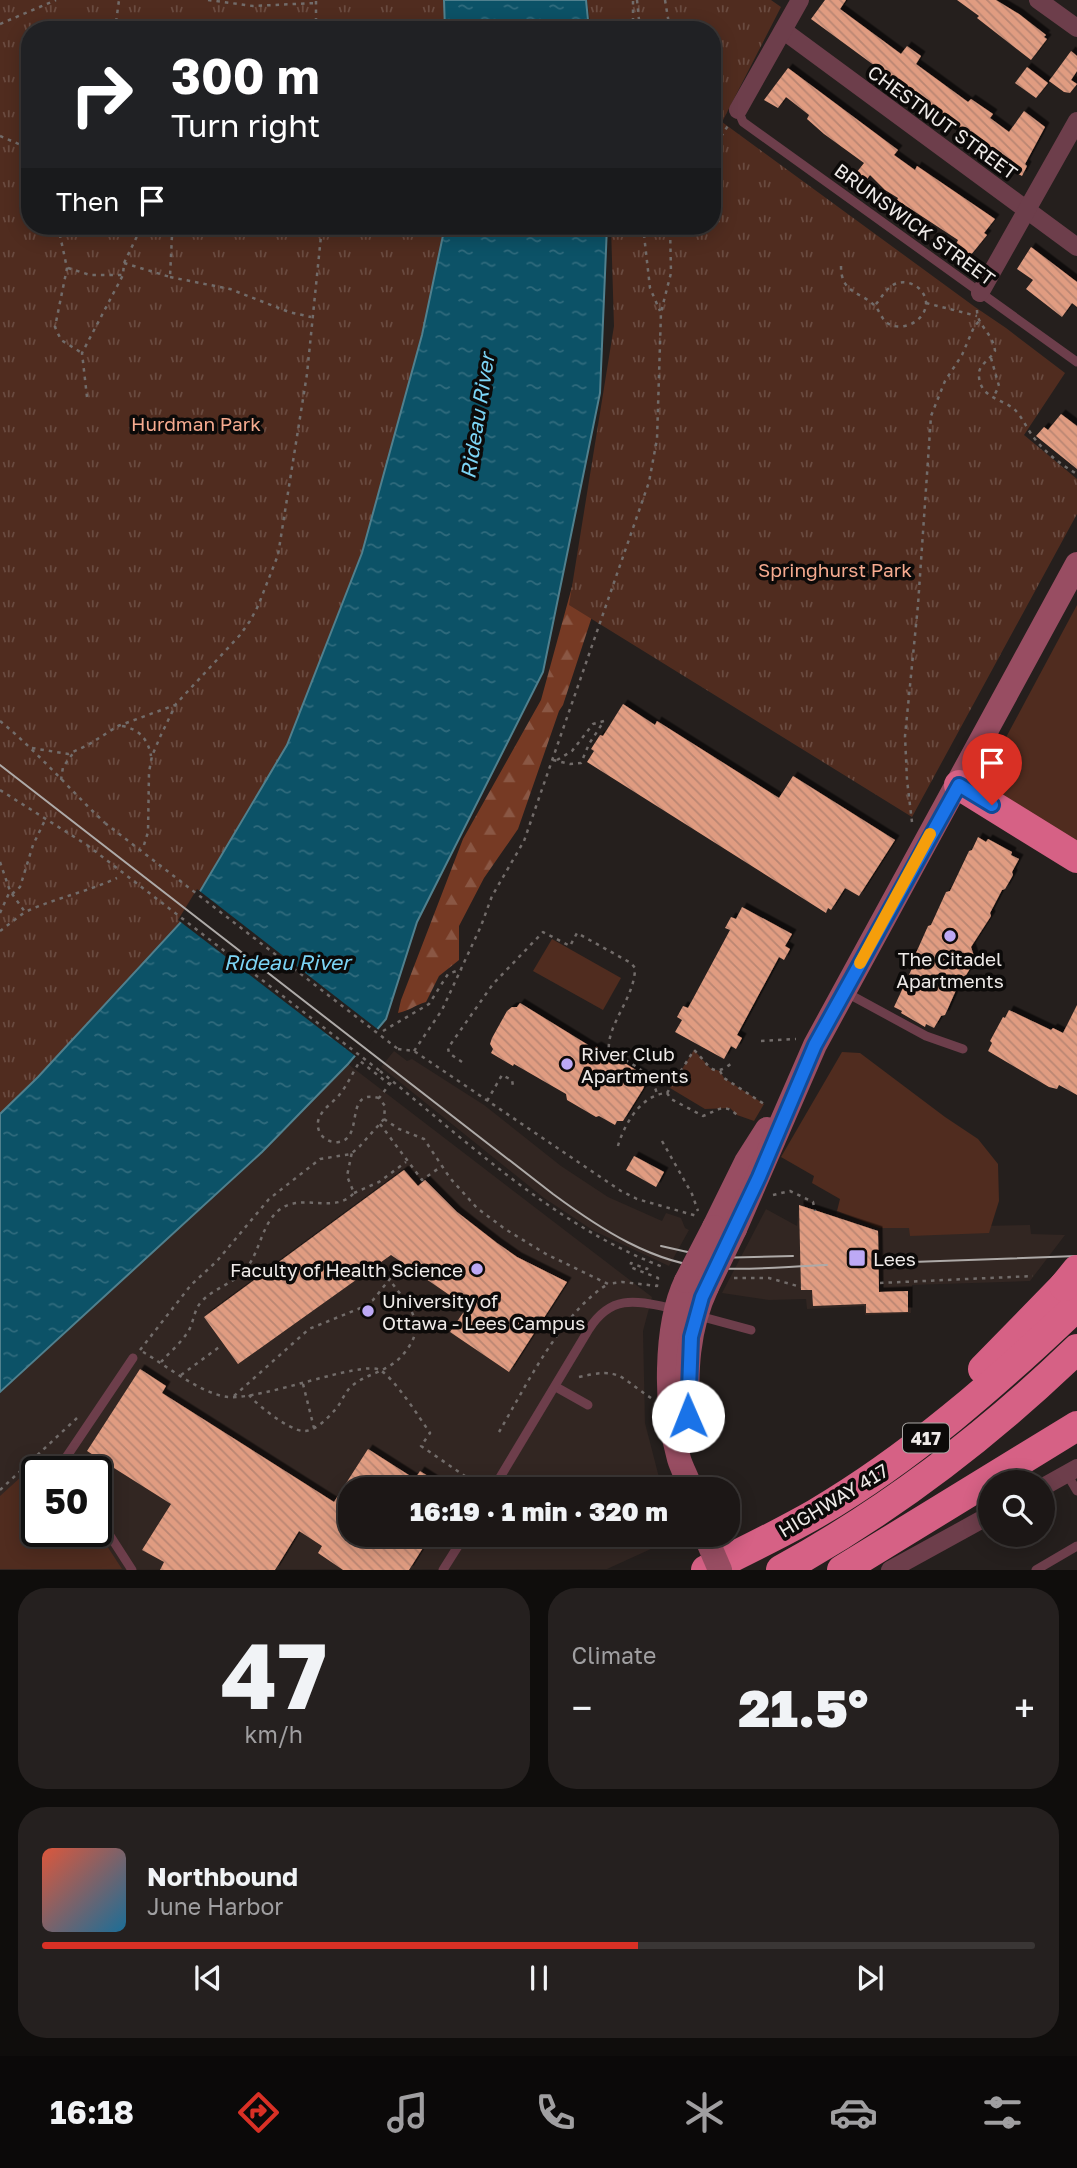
<!DOCTYPE html>
<meta charset="utf-8">
<style>
:root{--surface:#1c1716;--page:#25201f;--text:#f1f3f6;--muted:#a09fa1;--line:#3a3635;--accent:#d93025}
body{margin:0;font-family:"Golos Text",sans-serif;background:var(--page);color:var(--text);height:100vh;display:flex;flex-direction:column;font-size:26px;white-space:nowrap}
*{box-sizing:border-box;margin:0}
p{font-size:23px;color:var(--muted)}
.icon{flex:none;width:38px;height:38px;fill:none;stroke:currentColor;stroke-width:2;stroke-linecap:round;stroke-linejoin:round}
.map{position:relative;height:1570px;overflow:hidden}
.side{display:flex;flex-direction:column;gap:18px;padding:18px;background:#0f0d0c;flex:1}
.side>*{flex:none}
.hud{position:absolute;left:21px;top:21px;width:700px;height:214px;border-radius:28px;box-shadow:0 4px 18px #0003,0 0 0 2px var(--line);background:#202124;color:#fff;overflow:hidden}
.buttons{position:absolute;left:978px;top:1470px;display:grid;gap:14px}
.buttons a{display:grid;place-items:center;width:77px;height:77px;border-radius:50%;background:var(--surface);box-shadow:0 4px 18px #0003,0 0 0 2px var(--line);font-size:35px}
.speed{position:absolute;left:21px;top:1456px;display:flex;gap:14px;font-size:35px;font-weight:700;text-align:center}
.speed>*{display:grid;place-content:center;width:91px;height:91px;border-radius:50%;background:var(--surface);box-shadow:0 4px 18px #0003,0 0 0 2px var(--line);line-height:1}
.speed .limit{border:4px solid #111;border-radius:10px;background:#fff;color:#111}
.pin{position:absolute;display:grid;place-items:center;width:60px;height:60px;color:#fff;margin:-72px -30px;border-radius:50% 50% 50% 0;rotate:-45deg;box-shadow:0 0 7px #0007}
.pin .icon{rotate:45deg}
.me{position:absolute;width:77px;margin:-38px;rotate:359deg;stroke-linejoin:round;filter:drop-shadow(0 0 5px #0008)}
.turn{display:flex;align-items:center;gap:24px;height:147px;padding:0 35px;font-size:32px}
.turn .icon{width:91px;height:91px;stroke-width:2.5}
.turn b{display:block;font-size:49px;line-height:60px}
.then{display:flex;align-items:center;height:66px;padding:0 35px;background:#0003;gap:14px;font-size:26px}
.big{font-size:52px;font-weight:800;line-height:1.1}
.side .tile{flex:1;display:flex;flex-direction:column;justify-content:center;gap:10px;min-width:0;padding:0 24px;border-radius:28px;background:var(--page)}
.side .dial{align-items:center;gap:0}
.dial b{font-size:91px;line-height:1}
.song{display:flex;align-items:center;gap:21px}
.cover{width:84px;height:84px;border-radius:10px;background:linear-gradient(135deg,hsl(10 70% 55%),hsl(200 70% 35%))}
.played{height:7px;border-radius:4px;background:linear-gradient(90deg,var(--accent) 60%,var(--line) 60%)}
.keys{display:flex;justify-content:space-around;direction:ltr}
.heat{display:flex;justify-content:space-between;align-items:center;font-size:38px;direction:ltr}
.side .tiles{flex:1;display:grid;gap:18px;grid-template-columns:1fr 1fr}
.tile:last-child{grid-column:span 2}
.trip{position:absolute;left:338px;top:1477px;width:402px;height:70px;border-radius:28px;background:var(--surface);box-shadow:0 4px 18px #0003,0 0 0 2px var(--line);font-weight:800;line-height:70px;text-align:center}
.dock{display:flex;height:112px;justify-content:space-around;align-items:center;background:#0b0909;color:var(--muted)}
.dock .icon{width:49px;height:49px}
.dock .current{color:var(--accent)}
.dock b{font-size:32px;color:var(--text)}
.map>svg:first-child{display:block}
.built{fill:#322622;fill-rule:evenodd}
.green{fill:#502c1f}
.forest{fill:url(#forest-firs)}
.park{fill:url(#park-tufts)}
.water{fill:url(#water-ripples);stroke:#50808e;stroke-width:2}
.pier{fill:#251f1d}
.building{fill:url(#building-back-hatch);filter:url(#shadow)}
.lines{fill:none;stroke-linecap:round;stroke-linejoin:round}
.path{stroke:#726c6a;stroke-width:2.5;stroke-dasharray:3.5 5;stroke-linecap:butt}
.service{stroke:#6d3e4b;stroke-width:9}
.minor{stroke:#6d3e4b;stroke-width:18}
.secondary{stroke:#984d62;stroke-width:24}
.motorway{stroke:#d66185;stroke-width:30}
.tram{stroke:#aeaaa8;stroke-width:2}
.path-bridge{stroke:#726c6a;stroke-width:2.5;stroke-dasharray:3.5 5;stroke-linecap:butt}
.secondary-bridge{stroke:#984d62;stroke-width:24}
.motorway-bridge{stroke:#d66185;stroke-width:30}
.route-casing{stroke:#114b97;stroke-width:18}
.route{stroke:#1a73e8;stroke-width:12}
.slow{stroke:#f59e0b;stroke-width:12}
.poi-dot{fill:#bda9f5;stroke:#0c0a09;stroke-width:2.5}
.labels{text-anchor:middle;dominant-baseline:central;stroke-width:7;stroke-linejoin:round;paint-order:stroke}
.shield{fill:#0c0a09;stroke:#aaa7a5;stroke-width:2}
.shield-label{font-size:18px;font-weight:bold;fill:#eeeae8}
.street-label{font-size:19px;fill:#eeeae8;stroke:#0c0a09}
.park-label{font-size:19px;fill:#f6ab90;stroke:#0c0a09}
.poi-label{font-size:19px;fill:#eeeae8;stroke:#0c0a09;text-anchor:start}
.water-label{font-size:21px;font-style:italic;fill:#7cd4f5;stroke:#0c0a09}
</style>
<div class="map">
<svg width="1077" height="1570" viewBox="0 0 1077 1570">
<defs>
<pattern id="forest-firs" width="22" height="20" patternUnits="userSpaceOnUse" patternTransform="scale(1.75)"><rect width="22" height="20" fill="#763a24"/><path d="M5 1l3.5 6h-7zM16 11l3.5 6h-7z" fill="#8a5744"/></pattern>
<pattern id="park-tufts" width="24" height="20" patternUnits="userSpaceOnUse" patternTransform="scale(1.75)"><rect width="24" height="20" fill="#502c1f"/><path d="M3 7l-1-3M5 7V3M7 7l1-3M15 17l-1-3M17 17v-4M19 17l1-3" fill="none" stroke="#6a4b40"/></pattern>
<pattern id="water-ripples" width="26" height="14" patternUnits="userSpaceOnUse" patternTransform="scale(1.75)"><rect width="26" height="14" fill="#0c5267"/><path d="M2 4q2-2 4 0t4 0M15 11q2-2 4 0t4 0" fill="none" stroke="#306b7d"/></pattern>
<pattern id="building-back-hatch" width="6" height="6" patternUnits="userSpaceOnUse" patternTransform="scale(1.75)"><rect width="6" height="6" fill="#e09c81"/><path d="M-1 5l2 2M0 0l6 6M5-1l2 2" fill="none" stroke="#ba8672"/></pattern>
<filter id="shadow"><feDropShadow dx="4.5" dy="-4.5" stdDeviation="0" flood-color="#0009"/></filter>
</defs>
<rect width="100%" height="100%" fill="#251f1d"/>
<g class="built">
<polygon points="394,1051 407,1061 412,1059 484,1105 561,1166 608,1197 662,1221 666,1213 681,1218 685,1228 689,1230 669,1266 594,1231 544,1198 381,1067"/>
<path d="M 348,1064 L 652,1297 L 643,1331 L 645,1423 L 662,1489 L 350,1489 L 350,1535 L 674,1535 L 675,1538 L 607,1569 L 0,1570 L 0,1391 L 262,1152 ZM 37,1472 L 96,1472 L 96,1531 L 37,1531 Z"/>
<polygon points="799,1205 835,1217 837,1211 880,1228 1030,1225 1031,1234 1065,1235 1030,1281 912,1285 911,1313 865,1315 864,1306 807,1309 806,1299 769,1300 722,1293 766,1209 797,1226"/>
</g>
<g class="green">
<polygon points="1077,605 1077,843 982,782"/>
<polygon points="552,939 621,978 603,1010 533,971"/>
<polygon points="694,1050 710,1068 720,1071 724,1078 764,1104 754,1121 737,1115 730,1108 705,1109 670,1088"/>
<polygon points="842,1052 860,1053 945,1117 978,1139 998,1164 999,1201 989,1233 910,1236 909,1228 879,1228 837,1211 840,1199 812,1183 814,1176 781,1157"/>
<polygon points="43,1457 54,1463 59,1472 37,1472 37,1531 96,1531 96,1529 122,1569 0,1569 0,1496"/>
</g>
<path class="forest" d="M 590,521 L 623,522 L 563,705 L 559,711 L 518,829 L 484,878 L 459,926 L 459,960 L 439,976 L 426,1002 C 415,1005 409,1011 398,1013 L 401,1000 L 463,839 L 541,700 Z"/>
<g class="park">
<polygon points="0,0 444,0 445,30 30,30 30,226 445,226 422,335 362,553 287,745 183,920 38,1077 0,1114"/>
<polygon points="587,0 771,0 781,7 722,122 975,307 1006,328 1065,373 1024,435 1077,479 1077,514 912,817 569,605 614,326 611,226 712,226 712,30 591,30"/>
</g>
<g class="water">
<polygon points="444,0 586,0 589,30 445,30"/>
<polygon points="445,226 607,226 600,393 543,672 417,922 386,1019 348,1064 262,1152 0,1392 0,1114 38,1077 183,920 287,745 362,553 422,335"/>
</g>
<polygon class="pier" points="197,889 380,1031 358,1058 178,920"/>
<g class="building">
<polygon points="825,0 846,0 840,9 901,54 907,46 921,56 916,64 968,102 971,99 993,114 990,118 1009,132 1024,111 1045,127 1025,164 1027,166 1022,176 1002,165 1003,163 994,155 995,154 811,19"/>
<polygon points="957,0 996,0 1019,14 1046,35 1044,37 1047,39 1031,60 977,18 979,16"/>
<polygon points="1071,51 1077,56 1077,71 1071,80 1077,84 1070,93 1064,92 1049,81"/>
<polygon points="1027,67 1048,83 1036,98 1015,83"/>
<polygon points="788,68 898,150 894,155 915,170 917,166 995,219 984,233 987,235 970,256 956,244 958,240 897,200 898,198 885,190 870,175 859,190 849,182 864,163 824,134 807,119 809,115 786,97 778,108 764,100"/>
<polygon points="1031,247 1077,282 1077,307 1072,303 1062,317 1026,289 1033,280 1017,269"/>
<polygon points="1061,414 1077,426 1077,469 1036,436 1044,427 1048,430"/>
<polygon points="623,704 655,725 657,721 779,798 793,776 895,840 859,896 845,888 831,910 828,908 826,913 587,762 594,751 591,749 600,735 603,736"/>
<polygon points="978,837 986,842 988,839 1012,852 1011,855 1019,859 1012,872 1013,875 1005,889 1002,890 990,913 991,916 971,947 974,956 969,963 971,967 963,980 960,981 945,1015 941,1016 934,1028 926,1024 925,1027 901,1013 902,1011 894,1007 914,964 899,955 916,953 928,926 931,925 946,892 950,891 969,851 972,850"/>
<polygon points="742,907 792,934 785,946 790,949 784,960 779,957 737,1035 742,1038 736,1049 731,1046 724,1059 675,1032 682,1020 677,1017 683,1006 688,1008 730,930 725,928 731,917 736,919"/>
<polygon points="520,1003 593,1048 597,1046 644,1075 642,1079 645,1084 643,1089 623,1121 617,1121 615,1125 599,1116 596,1117 567,1100 566,1094 514,1064 513,1066 491,1053 493,1049 490,1044 492,1038 507,1011 512,1007 517,1007"/>
<polygon points="1077,1005 1077,1095 1059,1085 1057,1089 1049,1087 988,1051 992,1043 990,1041 1003,1017 1005,1018 1009,1010 1051,1030 1053,1028 1063,1033"/>
<polygon points="634,1156 664,1172 656,1187 626,1170"/>
<polygon points="404,1170 418,1186 425,1180 457,1212 497,1243 517,1257 567,1282 509,1372 450,1332 467,1307 391,1255 238,1364 204,1317"/>
<polygon points="799,1205 878,1231 879,1292 908,1291 908,1312 866,1313 866,1304 813,1306 812,1290 801,1290"/>
<polygon points="140,1369 166,1386 162,1393 334,1502 368,1449 415,1479 420,1471 448,1489 350,1489 350,1535 431,1535 409,1570 343,1570 318,1553 322,1546 299,1531 275,1570 160,1570 164,1562 142,1550 171,1504 87,1451"/>
</g>
<g class="lines">
<g class="path">
<polyline points="208,0 253,6 316,3"/>
<polyline points="637,0 640,30"/>
<polyline points="665,0 670,30"/>
<polyline points="0,24 56,0"/>
<polyline points="115,30 119,0"/>
<polyline points="316,30 316,0"/>
<polyline points="633,30 633,0"/>
<polyline points="0,136 21,145 30,162"/>
<polyline points="712,151 729,124"/>
<polyline points="58,226 67,268 55,327 61,340 82,353"/>
<polyline points="643,226 650,288 660,311"/>
<polyline points="124,263 170,277 172,235 163,226"/>
<path d="M 841,266 C 841,293 859,291 874,305 C 880,310 881,321 891,325 C 906,331 927,319 926,302 C 924,284 901,276 889,288 C 884,292 880,300 875,305"/>
<polyline points="68,268 90,275 123,275"/>
<polyline points="170,277 230,289 289,312 311,317"/>
<polyline points="926,303 977,316"/>
<path d="M 977,310 C 977,326 993,333 995,351 C 990,360 977,365 979,377 C 981,398 1002,399 1014,409 C 1021,415 1026,427 1032,435 C 1044,452 1060,464 1077,474"/>
<polyline points="991,358 999,386 993,398"/>
<polyline points="87,397 82,353 123,275 124,263 142,226"/>
<path d="M 0,721 C 38,752 69,789 105,823"/>
<path d="M 122,726 C 139,729 148,739 151,756"/>
<polyline points="32,748 68,754 88,745 118,726 175,705"/>
<polyline points="553,760 570,764 581,763 589,744 604,721"/>
<polyline points="557,760 572,751 593,724 604,721"/>
<polyline points="61,780 63,767 74,752"/>
<polyline points="0,790 87,845"/>
<polyline points="912,822 907,780 905,736 918,605 931,416 945,381 962,355 974,327 979,321"/>
<polyline points="144,845 148,832 149,772 152,756 160,737 176,704 240,635 250,621 258,606 278,555 307,374 322,226"/>
<path d="M 0,862 L 10,891 L 25,912 C 55,898 87,892 117,878"/>
<polyline points="12,894 20,887 33,845 46,818"/>
<polyline points="0,913 10,891"/>
<polyline points="0,931 25,912"/>
<polyline points="383,1031 429,1004 448,974 462,969"/>
<polyline points="761,1041 796,1039"/>
<polyline points="398,1049 414,1051 621,1191 637,1199 697,1216"/>
<polyline points="414,1051 442,1010 481,926 492,896 524,841 649,482 657,439 661,312 671,273 670,226"/>
<path d="M 462,1062 L 449,1053 L 448,1048 L 493,984 L 543,932 L 570,946 L 577,933 L 631,963 L 635,968 C 635,998 606,1025 609,1051 C 629,1063 651,1070 657,1094"/>
<path d="M 380,1071 C 469,1143 555,1226 663,1267"/>
<polyline points="720,1071 724,1078 764,1104"/>
<path d="M 667,1093 L 671,1099 L 703,1116 C 717,1111 724,1102 737,1115"/>
<path d="M 379,1098 C 343,1088 365,1138 339,1142 C 325,1144 314,1131 319,1118 C 323,1108 334,1102 340,1094 C 348,1084 353,1072 360,1061 L 389,1084"/>
<polyline points="487,1101 502,1075 512,1080 513,1086"/>
<polyline points="384,1119 399,1129 424,1139 450,1178 477,1208 505,1229 546,1254 608,1284 622,1282 657,1286 658,1278 630,1267 631,1263 647,1269 650,1262"/>
<polyline points="380,1124 422,1180 442,1166"/>
<polyline points="662,1141 692,1194 698,1211"/>
<path d="M 618,1146 C 624,1124 642,1094 667,1093 L 694,1050 C 710,1065 712,1081 734,1061"/>
<polyline points="354,1193 379,1182 406,1162"/>
<polyline points="773,1195 790,1191 813,1202 815,1211"/>
<polyline points="734,1278 769,1278 801,1287"/>
<polyline points="880,1283 1033,1276"/>
<polyline points="140,1350 191,1285 217,1261 269,1199 320,1159 351,1154 360,1146 384,1119 385,1106 379,1098 392,1081"/>
<path d="M 143,1352 C 167,1366 201,1394 228,1397 C 263,1400 361,1360 380,1370 C 395,1379 419,1417 430,1433 L 421,1446 L 481,1487 L 479,1489"/>
<path d="M 161,1362 C 170,1352 182,1342 189,1330 C 194,1321 194,1309 202,1301 C 214,1288 233,1284 245,1270 C 260,1253 261,1225 279,1210 C 302,1192 334,1215 354,1193 L 347,1176 L 352,1152"/>
<polyline points="181,1375 222,1345"/>
<path d="M 579,1377 C 621,1367 619,1377 651,1398"/>
<polyline points="303,1384 314,1428"/>
<path d="M 249,1395 C 258,1406 289,1430 303,1431 C 314,1432 327,1419 334,1411 C 342,1403 344,1392 353,1385 C 364,1376 379,1373 391,1365 C 399,1360 405,1353 410,1345 C 426,1320 404,1300 389,1279"/>
<polyline points="234,1396 309,1329 363,1307 373,1300 401,1265"/>
<path d="M 499,1432 C 526,1386 562,1312 608,1284"/>
<polyline points="0,1490 77,1418"/>
</g>
<g class="service">
<polyline points="738,110 743,122 1077,362"/>
<polyline points="845,992 926,1036 963,1049"/>
<polyline points="699,1316 751,1330"/>
<polyline points="556,1387 588,1405"/>
<polyline points="69,1472 63,1462 133,1358"/>
<polyline points="1067,1474 1077,1491"/>
<path d="M 493,1489 L 589,1329 C 612,1293 637,1301 675,1309"/>
<polyline points="96,1514 132,1570"/>
<polyline points="443,1570 465,1535"/>
<polyline points="1036,1570 1077,1546"/>
</g>
<g class="minor">
<polyline points="1038,0 1077,28"/>
<polyline points="784,31 1077,247"/>
<polyline points="738,110 800,0"/>
<polyline points="980,293 1077,121"/>
<polyline points="1043,1487 1077,1468"/>
<polyline points="890,1570 990,1515"/>
</g>
<g class="secondary">
<polyline points="714,1227 746,1162 767,1129"/>
<polyline points="735,1229 815,1045 1077,564"/>
<path d="M 686,1281 C 664,1327 665,1410 679,1459 C 682,1469 688,1479 691,1489"/>
<path d="M 688,1419 C 686,1373 687,1329 707,1287"/>
</g>
<g class="motorway">
<polyline points="959,785 1077,858"/>
<polyline points="983,1369 1064,1286"/>
<path d="M 706,1570 C 743,1552 780,1534 815,1514 C 912,1457 996,1383 1077,1306"/>
<path d="M 781,1570 C 890,1510 988,1435 1077,1349"/>
<polyline points="842,1570 1077,1426"/>
</g>
<g class="tram">
<path d="M 0,765 L 553,1194 C 599,1228 653,1264 713,1268 C 750,1271 789,1266 827,1265"/>
<polyline points="661,1246 714,1258 793,1256"/>
<polyline points="912,1262 1077,1256"/>
</g>
<g class="path-bridge">
<polyline points="105,823 398,1049"/>
<polyline points="87,845 380,1071"/>
</g>
<g class="secondary-bridge">
<polyline points="686,1281 714,1227"/>
<polyline points="707,1287 735,1229"/>
<polyline points="705,1535 720,1570"/>
</g>
<polyline class="motorway-bridge" points="1064,1286 1077,1270"/>
</g>
<g class="lines">
<g class="route-casing">
<polyline id="route" points="688,1416 691,1337 702,1297 759,1177 815,1045 959,785 992,805"/>
</g>
<use href="#route" class="route"/>
<polyline class="slow" points="860,963 930,834"/>
</g>
<g class="poi-dot">
<circle cx="950" cy="936" r="7"/>
<circle cx="567" cy="1064" r="7"/>
<rect x="848" y="1249" width="18" height="18" rx="3.5"/>
<circle cx="477" cy="1269" r="7"/>
<circle cx="368" cy="1311" r="7"/>
</g>
<g class="labels">
<rect class="shield" x="903" y="1423.5" width="46" height="29" rx="5"/>
<g class="shield-label">
<text x="926" y="1438">417</text>
</g>
<g class="street-label">
<text transform="translate(943 122) rotate(36)">CHESTNUT STREET</text>
<text transform="translate(915 224) rotate(36)">BRUNSWICK STREET</text>
<text transform="translate(833 1500) rotate(-31)">HIGHWAY 417</text>
</g>
<g class="park-label">
<text x="196" y="423">Hurdman Park</text>
<text x="835" y="569">Springhurst Park</text>
</g>
<g class="poi-label">
<text x="950" y="958" text-anchor="middle">The Citadel<tspan x="950" dy="22">Apartments</tspan></text>
<text x="581" y="1053">River Club<tspan x="581" dy="22">Apartments</tspan></text>
<text x="873" y="1258">Lees</text>
<text x="463" y="1269" text-anchor="end">Faculty of Health Science</text>
<text x="382" y="1300">University of<tspan x="382" dy="22">Ottawa - Lees Campus</tspan></text>
</g>
<g class="water-label">
<text transform="translate(477 416) rotate(-81)">Rideau River</text>
<text x="287" y="962">Rideau River</text>
</g>
</g>
</svg>
<div class="buttons">
<a><svg class="icon" aria-label="search" viewBox="0 0 24 24"><circle cx="10" cy="10" r="6"/><path d="M15 15l6 6"/></svg></a>
</div>
<div class="speed"><div class="limit">50</div></div>
<div class="pin" style="left:992px;top:805px;background:#d93025"><svg class="icon" aria-label="arrive" viewBox="0 0 24 24"><path d="M6 21V4h12l-3 4 3 4H6"/></svg></div>
<svg class="me" style="left:688px;top:1416px" viewBox="-20 -20 40 40"><circle r="19" fill="#fff"/><path d="M0-13L10 11 0 6-10 11z" fill="#1a73e8"/></svg>
<div class="trip">16:19 · 1 min · 320 m</div>
<div class="hud">
<div class="turn"><svg class="icon" aria-label="right" viewBox="0 0 24 24"><path d="M7 20v-9h11M14 6l5 5-5 5"/></svg><div><b>300 m</b>Turn right</div></div>
<div class="then">Then<svg class="icon" aria-label="arrive" viewBox="0 0 24 24"><path d="M6 21V4h12l-3 4 3 4H6"/></svg></div>
</div>
</div>
<section class="side">
<div class="tiles">
<div class="tile dial"><b>47</b><p>km/h</p></div>
<div class="tile"><p>Climate</p>
<div class="heat"><a>−</a><b class="big">21.5°</b><a>+</a></div>
</div>
<div class="tile">
<div class="song"><i class="cover"></i><div><b>Northbound</b><p>June Harbor</p></div></div>
<div class="played"></div>
<div class="keys"><svg class="icon" aria-label="previous" viewBox="0 0 24 24"><path d="M18 5L8 12l10 7zM5 5v14"/></svg><svg class="icon" aria-label="pause" viewBox="0 0 24 24"><path d="M8 5v14M16 5v14"/></svg><svg class="icon" aria-label="next" viewBox="0 0 24 24"><path d="M6 5l10 7-10 7zM19 5v14"/></svg></div>
</div>
</div>
</section>
<nav class="dock">
<b>16:18</b>
<svg class="icon current" aria-label="directions" viewBox="0 0 24 24"><path d="M12 3l9 9-9 9-9-9zM9 14v-3h6M13 9l2 2-2 2"/></svg>
<svg class="icon" aria-label="music" viewBox="0 0 24 24"><path d="M9 18V5l10-2v13"/><circle cx="6" cy="18" r="3"/><circle cx="16" cy="16" r="3"/></svg>
<svg class="icon" aria-label="phone" viewBox="0 0 24 24"><path d="M5 4h4l2 5-3 2q2 4 5 5l2-3 5 2v4C11 20 4 13 5 4z"/></svg>
<svg class="icon" aria-label="climate" viewBox="0 0 24 24"><path d="M12 3v18M4 7l16 10M4 17L20 7"/></svg>
<svg class="icon" aria-label="car" viewBox="0 0 24 24"><path d="M5 17H2v-5l4-1 3-4h7l3 4 3 1v5h-3M9 17h6M6 11h13"/><circle cx="7" cy="17" r="2"/><circle cx="17" cy="17" r="2"/></svg>
<svg class="icon" aria-label="filters" viewBox="0 0 24 24"><path d="M4 7h16M4 17h16"/><circle cx="9" cy="7" r="2"/><circle cx="15" cy="17" r="2"/></svg>
</nav>
